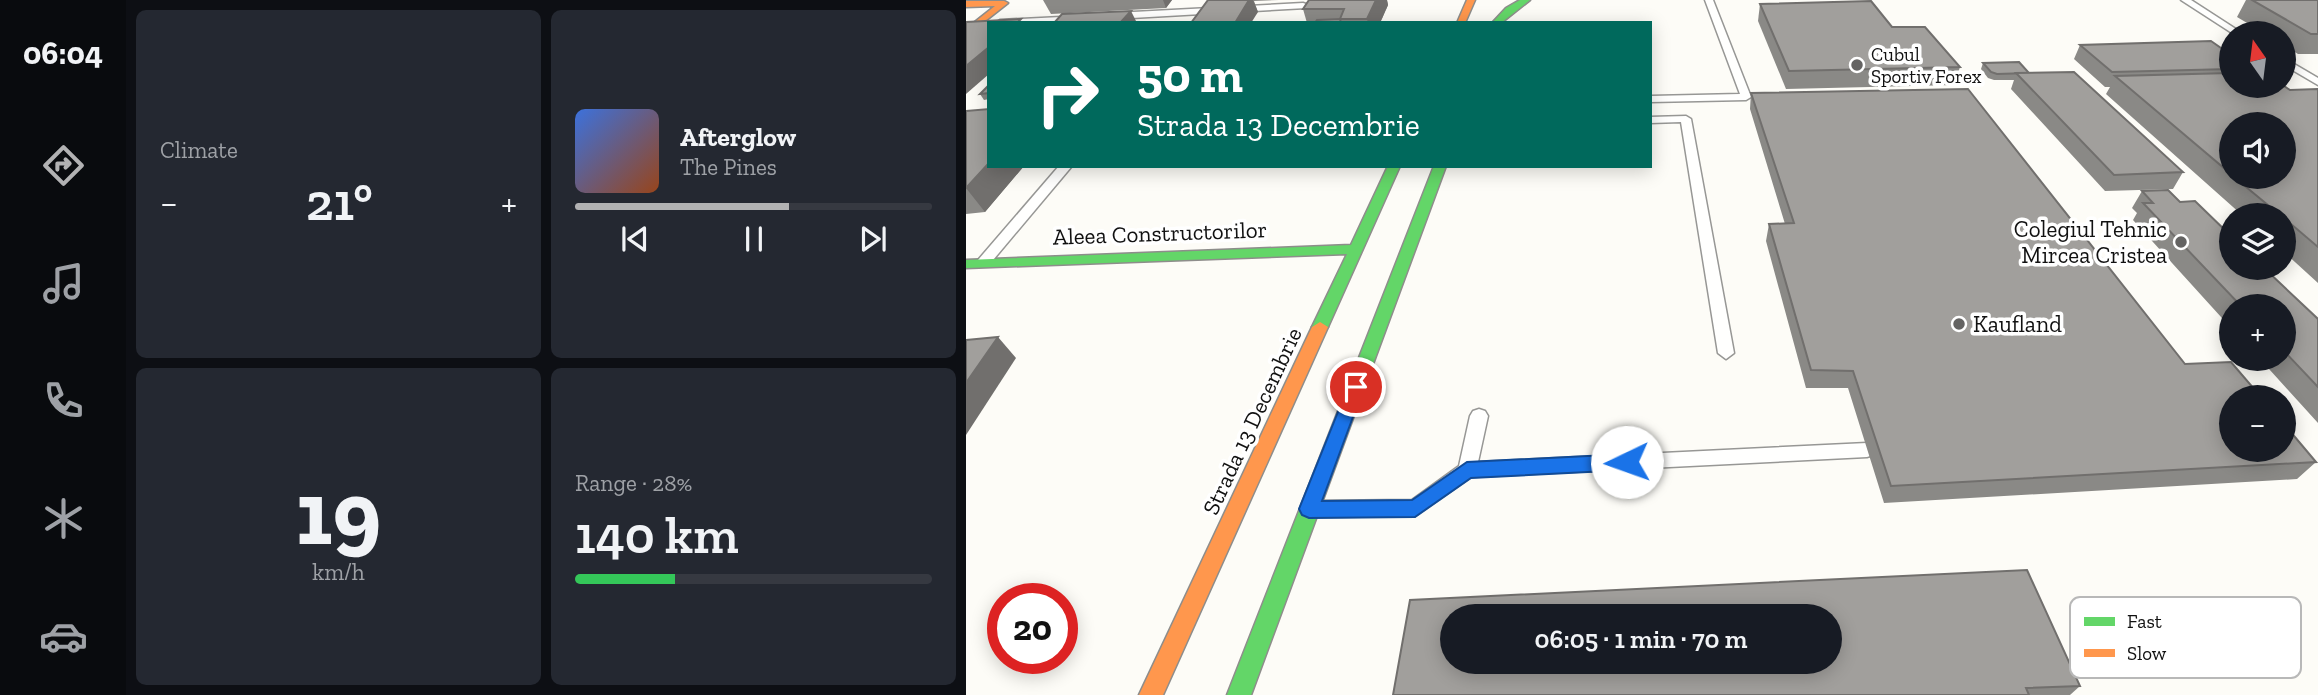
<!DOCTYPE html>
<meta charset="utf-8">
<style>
:root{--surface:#171b24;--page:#242831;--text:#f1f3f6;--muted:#9ea1a6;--line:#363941;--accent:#b2b2b3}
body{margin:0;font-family:"Zilla Slab",serif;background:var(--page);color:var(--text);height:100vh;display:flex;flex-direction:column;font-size:26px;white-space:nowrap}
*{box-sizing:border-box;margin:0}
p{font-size:23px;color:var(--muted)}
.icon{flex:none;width:38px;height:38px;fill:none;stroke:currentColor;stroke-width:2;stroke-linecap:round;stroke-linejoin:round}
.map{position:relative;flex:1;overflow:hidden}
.details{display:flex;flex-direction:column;gap:10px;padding:10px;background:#0d0f14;width:840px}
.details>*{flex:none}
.guide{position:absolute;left:21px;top:21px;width:665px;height:147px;border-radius:0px;box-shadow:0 4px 18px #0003;background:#00695c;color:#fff;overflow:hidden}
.needle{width:46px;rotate:346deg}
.tools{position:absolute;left:1253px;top:21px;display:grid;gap:14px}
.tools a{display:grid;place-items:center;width:77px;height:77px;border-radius:50%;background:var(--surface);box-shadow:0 4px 18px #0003;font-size:35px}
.speed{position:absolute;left:21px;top:583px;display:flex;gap:14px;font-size:35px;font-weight:700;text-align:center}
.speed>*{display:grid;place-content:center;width:91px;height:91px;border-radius:50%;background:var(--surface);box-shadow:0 4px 18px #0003;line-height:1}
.speed .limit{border:10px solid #d22;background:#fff;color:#111}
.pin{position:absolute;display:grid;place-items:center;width:60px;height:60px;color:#fff;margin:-30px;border:4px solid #fff;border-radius:50%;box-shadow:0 2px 7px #0007}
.me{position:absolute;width:77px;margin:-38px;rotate:267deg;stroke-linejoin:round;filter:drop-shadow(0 0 5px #0008)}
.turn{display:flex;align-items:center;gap:24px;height:147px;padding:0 35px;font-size:32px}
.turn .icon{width:91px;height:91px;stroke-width:2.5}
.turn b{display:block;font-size:49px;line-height:60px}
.big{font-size:52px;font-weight:600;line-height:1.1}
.details .widget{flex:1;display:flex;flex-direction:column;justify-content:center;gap:10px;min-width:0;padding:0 24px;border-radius:10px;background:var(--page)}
.details .dial{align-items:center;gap:0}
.dial b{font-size:91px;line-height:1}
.song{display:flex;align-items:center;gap:21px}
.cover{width:84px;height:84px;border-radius:10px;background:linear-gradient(135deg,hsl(220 70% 55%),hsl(20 70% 35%))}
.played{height:7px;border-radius:4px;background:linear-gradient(90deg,var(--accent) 60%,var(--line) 60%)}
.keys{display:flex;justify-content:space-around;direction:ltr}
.heat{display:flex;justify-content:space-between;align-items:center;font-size:38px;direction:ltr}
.charge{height:10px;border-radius:5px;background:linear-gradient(90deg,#34c759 28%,var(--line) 0)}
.details .tiles{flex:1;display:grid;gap:10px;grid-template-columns:repeat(2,1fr)}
.trip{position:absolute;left:474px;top:604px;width:402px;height:70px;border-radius:35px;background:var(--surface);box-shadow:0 4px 18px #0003;font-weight:600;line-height:70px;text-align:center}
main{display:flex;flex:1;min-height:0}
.tabs{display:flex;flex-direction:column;width:126px;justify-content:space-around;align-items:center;background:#090b0e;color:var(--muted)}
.tabs .icon{width:49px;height:49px}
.tabs .on{color:var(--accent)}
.tabs b{font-size:32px;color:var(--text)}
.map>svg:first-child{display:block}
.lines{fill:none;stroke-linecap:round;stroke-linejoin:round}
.lane-casing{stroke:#979795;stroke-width:3}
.fast-casing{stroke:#8e8d8b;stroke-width:3}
.slow-casing{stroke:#8e8d8b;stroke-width:3}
.lane{fill:#fffffe;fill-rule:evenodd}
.fast{fill:#63d668;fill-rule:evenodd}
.slow{fill:#ff974d;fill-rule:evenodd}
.wall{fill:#8a8986;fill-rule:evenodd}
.shaded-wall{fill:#716f6d}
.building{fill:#a19f9c;stroke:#716f6d;stroke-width:2;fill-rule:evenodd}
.route{fill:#1a73e8;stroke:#114b97;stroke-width:2}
.poi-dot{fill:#646362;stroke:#fff;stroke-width:2.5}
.labels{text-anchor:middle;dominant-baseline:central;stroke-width:7;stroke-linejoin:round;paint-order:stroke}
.far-poi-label{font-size:19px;fill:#111;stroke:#fff;text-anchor:start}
.poi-label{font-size:23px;fill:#111;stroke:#fff;text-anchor:end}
.street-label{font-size:23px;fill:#111;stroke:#fff}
.key{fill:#fff;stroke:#b8b8b8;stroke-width:2}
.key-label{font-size:19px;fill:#111}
</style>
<main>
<nav class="tabs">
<b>06:04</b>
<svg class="icon on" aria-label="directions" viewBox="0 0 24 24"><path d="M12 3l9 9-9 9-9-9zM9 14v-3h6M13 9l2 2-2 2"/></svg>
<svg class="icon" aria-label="music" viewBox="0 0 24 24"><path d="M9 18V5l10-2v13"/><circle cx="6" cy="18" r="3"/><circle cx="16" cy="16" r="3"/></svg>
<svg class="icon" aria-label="phone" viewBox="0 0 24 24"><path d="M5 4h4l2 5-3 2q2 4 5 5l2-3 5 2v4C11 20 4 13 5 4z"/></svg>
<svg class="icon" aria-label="climate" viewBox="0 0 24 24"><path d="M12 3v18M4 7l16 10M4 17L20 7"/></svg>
<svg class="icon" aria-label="car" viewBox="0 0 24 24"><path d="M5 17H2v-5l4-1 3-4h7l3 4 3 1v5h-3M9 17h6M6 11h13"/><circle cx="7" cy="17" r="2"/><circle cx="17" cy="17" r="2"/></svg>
</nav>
<section class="details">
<div class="tiles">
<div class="widget"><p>Climate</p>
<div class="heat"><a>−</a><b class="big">21°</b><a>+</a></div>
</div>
<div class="widget">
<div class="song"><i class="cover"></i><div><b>Afterglow</b><p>The Pines</p></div></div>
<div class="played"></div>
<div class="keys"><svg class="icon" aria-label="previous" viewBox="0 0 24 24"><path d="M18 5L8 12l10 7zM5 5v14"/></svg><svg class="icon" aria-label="pause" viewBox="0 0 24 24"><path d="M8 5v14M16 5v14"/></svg><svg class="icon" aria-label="next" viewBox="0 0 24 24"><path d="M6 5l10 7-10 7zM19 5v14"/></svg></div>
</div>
<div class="widget dial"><b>19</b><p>km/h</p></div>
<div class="widget"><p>Range · 28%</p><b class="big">140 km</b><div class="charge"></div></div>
</div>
</section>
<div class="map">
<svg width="1352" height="695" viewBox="0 0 1352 695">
<rect width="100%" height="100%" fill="#fdfcf7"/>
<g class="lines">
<g class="lane-casing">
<g id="lane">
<polygon points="739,0 747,0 785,97 780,100 684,102 685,96 774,94"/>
<polygon points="1215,0 1225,0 1276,33 1266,33"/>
<polygon points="337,3 340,4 340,8 148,19 144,16 148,13"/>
<polygon points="115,16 115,20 112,21 30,23 34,20"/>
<polygon points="1318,58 1352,78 1352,85 1318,65"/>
<polygon points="720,116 725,119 768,353 760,359 752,353 715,122 684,123 684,117"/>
<polygon points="93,166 106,166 22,266 12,266 10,263 12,260"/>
<polygon points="513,409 519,411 522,416 512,462 901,443 907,445 910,450 907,455 901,457 505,477 449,516 346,517 339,515 336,509 339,503 346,501 446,500 493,466 504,416 507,411"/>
</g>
</g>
<g class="fast-casing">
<g id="fast">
<polygon points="554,0 564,0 535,23 526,23 540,8"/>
<polygon points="422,166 434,166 362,327 354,332 346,327 381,254 0,268 0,260 385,245"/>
<polygon points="468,166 480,166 285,695 261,695"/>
</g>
</g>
<g class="slow-casing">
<g id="slow">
<polygon points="501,0 509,0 499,23 491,23"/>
<polygon points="0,1 38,1 42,3 0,36 0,29 29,6 0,7"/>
<polygon points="354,322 362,327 197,695 173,695 346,327"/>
</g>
</g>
<use href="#lane" class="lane"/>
<use href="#fast" class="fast"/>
<use href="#slow" class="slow"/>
</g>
<g class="wall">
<polygon points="77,0 206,0 200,8 85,14"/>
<polygon points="242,0 313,0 288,1 292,12"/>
<polygon points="343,0 421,0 422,5 414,23 341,23 337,9"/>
<polygon points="1280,0 1352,0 1352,54 1332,54 1318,45 1318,33 1298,33 1271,17"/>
<polygon points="794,4 926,27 994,67 988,85 820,89 792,21"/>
<path d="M 1114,45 L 1265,55 L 1265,86 L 1324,90 L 1352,89 L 1352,283 L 1318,252 L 1318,215 L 1276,215 L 1140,94 L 1144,87 L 1139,87 L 1108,59 ZM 1265,124 L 1318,177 L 1265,177 Z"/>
<polygon points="1017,63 1063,73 1217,172 1207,189 1139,191 1045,89 1048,80 1028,80 1022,78 1015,69"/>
<polygon points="23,85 23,99 18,100 14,94"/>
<polygon points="785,93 1219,364 1350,462 1331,479 918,503 882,388 840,388 800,241 803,224 819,224 784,109"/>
<polygon points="0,111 23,166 58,166 19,212 0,214"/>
<polygon points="1176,191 1214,202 1352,319 1352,423 1294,359 1318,359 1318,306 1265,306 1265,328 1167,220 1171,213 1166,208"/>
<polygon points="1114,686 1104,695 427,695"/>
</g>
<g class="shaded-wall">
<polygon points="197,0 206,0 200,8"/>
<polygon points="283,0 287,0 292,12 285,23 269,23"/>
<polygon points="410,0 421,0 422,5 414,23 402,23 401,19"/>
<polygon points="165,11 170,21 168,23 154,23"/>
<polygon points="23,47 23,74 0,94 0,66"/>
<polygon points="23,163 23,166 58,166 19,212 0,188"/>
<polygon points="32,337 50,358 0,435 0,383"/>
</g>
<g class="building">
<polygon points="242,0 283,0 269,23 225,23"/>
<polygon points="343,0 410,0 401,19 374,19 378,9 337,9"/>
<polygon points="1286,0 1352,0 1352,34 1345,34"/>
<polygon points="905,1 926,27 959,27 994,67 823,71 794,4"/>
<polygon points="165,11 154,23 88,23 96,14"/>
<polygon points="55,19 51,23 23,23 23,47 0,66 0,22"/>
<polygon points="374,19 375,23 349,23 351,20"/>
<polygon points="1245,41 1265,55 1265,69 1146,72 1114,45"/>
<polygon points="1053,62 1063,73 1031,74 1025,72 1017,63"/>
<polygon points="1108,72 1217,172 1148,175 1050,73"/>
<polygon points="1265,73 1265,86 1318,86 1324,90 1352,89 1352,247 1318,218 1318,215 1314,215 1268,177 1318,177 1318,124 1265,124 1265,174 1149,76"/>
<polygon points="23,85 23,93 14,94"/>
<polygon points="1002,89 1219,364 1265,362 1295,397 1265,397 1265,450 1318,450 1318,424 1350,462 925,486 887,371 845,370 803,224 828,223 785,93"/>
<polygon points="23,109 23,163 0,188 0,111"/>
<polygon points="1202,190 1214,202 1229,201 1265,236 1265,268 1298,268 1352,319 1352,387 1318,351 1318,306 1275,306 1177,203 1187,203 1176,191"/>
<polygon points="32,337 0,383 0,340"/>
<path d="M 1061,570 L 1114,686 L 1060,688 L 1063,695 L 427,695 L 444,600 ZM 486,616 L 864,616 L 864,662 L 486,662 Z"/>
</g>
<polygon class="route" points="390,380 398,387 356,501 446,500 501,462 661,454 668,457 671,462 668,467 661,470 505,478 449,517 343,518 336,515 333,509 382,387"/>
<g class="poi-dot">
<circle cx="891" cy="65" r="7"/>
<circle cx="1215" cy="242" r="7"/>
<circle cx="993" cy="324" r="7"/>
</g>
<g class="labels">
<g class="far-poi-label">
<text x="905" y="54">Cubul<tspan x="905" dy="22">Sportiv Forex</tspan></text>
</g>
<g class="poi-label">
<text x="1201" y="229">Colegiul Tehnic<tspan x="1201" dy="26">Mircea Cristea</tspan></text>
<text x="1007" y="324" text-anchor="start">Kaufland</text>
</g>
<g class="street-label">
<text transform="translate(194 233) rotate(-2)">Aleea Constructorilor</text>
<text transform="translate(286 421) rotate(-65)">Strada 13 Decembrie</text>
</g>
</g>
<rect x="1104" y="597" width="231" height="81" rx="10" class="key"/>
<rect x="1118" y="617" width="31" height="9" fill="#63d668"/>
<rect x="1118" y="649" width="31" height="8" fill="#ff974d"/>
<g class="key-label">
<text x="1161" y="628">Fast</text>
<text x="1161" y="660">Slow</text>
</g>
</svg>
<div class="tools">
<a><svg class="needle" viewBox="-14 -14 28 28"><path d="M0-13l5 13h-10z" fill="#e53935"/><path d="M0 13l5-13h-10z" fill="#9ea1a6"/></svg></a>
<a><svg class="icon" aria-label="sound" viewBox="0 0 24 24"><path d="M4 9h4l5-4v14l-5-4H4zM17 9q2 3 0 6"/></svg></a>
<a><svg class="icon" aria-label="layers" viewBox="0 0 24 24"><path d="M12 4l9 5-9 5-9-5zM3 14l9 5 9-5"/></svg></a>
<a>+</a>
<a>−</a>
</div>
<div class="speed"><div class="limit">20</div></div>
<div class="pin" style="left:390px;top:387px;background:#d93025"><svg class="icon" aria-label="arrive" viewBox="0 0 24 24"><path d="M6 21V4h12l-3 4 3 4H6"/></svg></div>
<svg class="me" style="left:661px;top:462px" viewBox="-20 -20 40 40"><circle r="19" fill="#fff"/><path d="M0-13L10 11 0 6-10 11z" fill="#1a73e8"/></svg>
<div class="trip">06:05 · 1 min · 70 m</div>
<div class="guide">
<div class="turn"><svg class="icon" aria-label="right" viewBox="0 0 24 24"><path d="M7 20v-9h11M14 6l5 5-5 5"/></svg><div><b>50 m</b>Strada 13 Decembrie</div></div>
</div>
</div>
</main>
